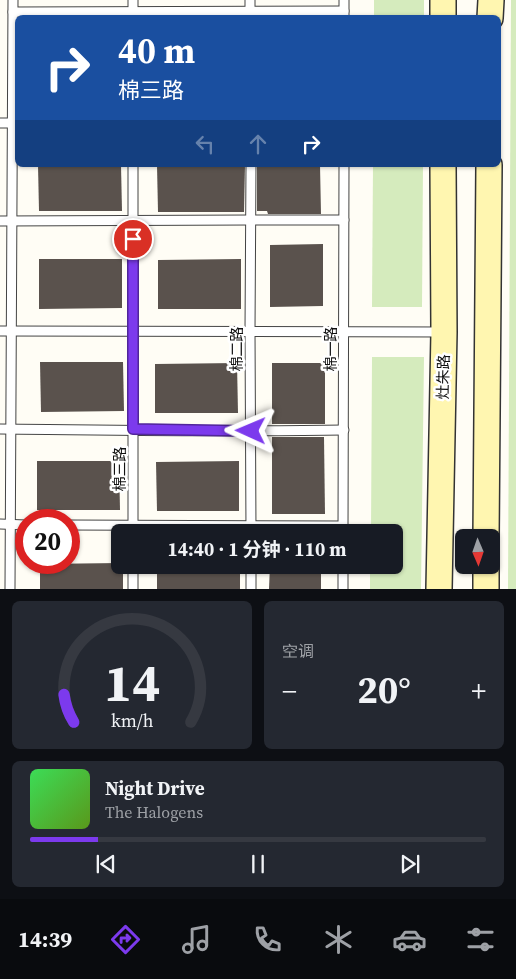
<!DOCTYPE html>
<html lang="zh">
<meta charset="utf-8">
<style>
:root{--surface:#171b24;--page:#242831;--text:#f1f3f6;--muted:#9ea1a6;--line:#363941;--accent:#7c3aed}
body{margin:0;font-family:"Source Serif 4","Noto Sans SC",serif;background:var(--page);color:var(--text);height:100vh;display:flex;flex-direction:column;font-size:19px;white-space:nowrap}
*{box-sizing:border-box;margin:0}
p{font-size:16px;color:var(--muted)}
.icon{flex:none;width:28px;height:28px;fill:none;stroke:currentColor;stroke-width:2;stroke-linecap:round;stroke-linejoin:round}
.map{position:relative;height:589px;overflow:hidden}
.drawer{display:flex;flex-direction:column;gap:12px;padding:12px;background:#0d0f14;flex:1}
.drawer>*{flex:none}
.guide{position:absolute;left:15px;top:15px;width:486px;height:152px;border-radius:8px;box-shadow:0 1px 4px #0004;background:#1a4fa0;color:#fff;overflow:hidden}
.needle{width:32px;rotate:178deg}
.controls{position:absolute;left:455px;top:529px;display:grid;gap:10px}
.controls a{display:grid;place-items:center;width:45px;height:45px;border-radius:8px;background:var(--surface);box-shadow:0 1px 4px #0004;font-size:25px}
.speed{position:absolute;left:15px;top:509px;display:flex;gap:10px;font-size:25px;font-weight:700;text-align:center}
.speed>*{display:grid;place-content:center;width:65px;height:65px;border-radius:50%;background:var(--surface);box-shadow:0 1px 4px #0004;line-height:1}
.speed .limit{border:8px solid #d22;background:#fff;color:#111}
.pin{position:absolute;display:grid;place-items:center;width:42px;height:42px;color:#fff;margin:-21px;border:2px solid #fff;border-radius:50%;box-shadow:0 1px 5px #0007}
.me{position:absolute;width:55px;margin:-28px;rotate:271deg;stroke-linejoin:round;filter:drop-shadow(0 0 4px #0008)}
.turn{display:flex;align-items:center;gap:18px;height:105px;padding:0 20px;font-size:22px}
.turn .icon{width:65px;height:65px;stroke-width:2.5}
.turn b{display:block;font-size:35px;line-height:42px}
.lanes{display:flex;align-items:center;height:48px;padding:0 20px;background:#0003;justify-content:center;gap:25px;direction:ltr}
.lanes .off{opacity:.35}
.big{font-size:38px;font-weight:700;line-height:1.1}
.drawer .tile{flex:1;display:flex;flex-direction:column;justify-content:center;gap:8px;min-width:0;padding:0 18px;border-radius:8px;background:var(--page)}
.drawer .dial{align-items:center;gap:0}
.dial svg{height:130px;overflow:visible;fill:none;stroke:var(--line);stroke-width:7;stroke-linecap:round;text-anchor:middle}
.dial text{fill:var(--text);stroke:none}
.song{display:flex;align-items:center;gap:15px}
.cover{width:60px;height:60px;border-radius:8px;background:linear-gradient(135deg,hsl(130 70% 55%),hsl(90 70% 35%))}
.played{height:5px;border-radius:2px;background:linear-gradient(90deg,var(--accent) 15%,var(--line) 15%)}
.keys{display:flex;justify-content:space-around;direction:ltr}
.heat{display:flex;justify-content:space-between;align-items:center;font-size:28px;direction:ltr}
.drawer .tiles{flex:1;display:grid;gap:12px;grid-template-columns:1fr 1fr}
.tile:last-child{grid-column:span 2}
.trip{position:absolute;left:111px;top:524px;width:292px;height:50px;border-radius:8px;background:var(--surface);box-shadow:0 1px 4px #0004;font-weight:700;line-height:50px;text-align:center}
.tabs{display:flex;height:80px;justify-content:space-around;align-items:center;background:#090b0e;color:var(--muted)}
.tabs .icon{width:35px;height:35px}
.tabs .active{color:var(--accent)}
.tabs b{font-size:22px;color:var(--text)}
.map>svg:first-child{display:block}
.green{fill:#d5ebbd}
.building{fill:#5a524d}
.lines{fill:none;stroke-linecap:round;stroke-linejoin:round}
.service-casing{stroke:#444;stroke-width:11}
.secondary-casing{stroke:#333;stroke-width:28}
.service{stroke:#fff;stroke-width:9}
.secondary{stroke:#fff6b0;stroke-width:25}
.route-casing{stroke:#51269a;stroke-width:12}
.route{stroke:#7c3aed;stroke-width:9}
.labels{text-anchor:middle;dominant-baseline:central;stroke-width:5;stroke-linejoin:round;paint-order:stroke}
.street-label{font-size:15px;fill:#111;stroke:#fff}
</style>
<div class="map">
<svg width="516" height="589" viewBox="0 0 516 589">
<rect width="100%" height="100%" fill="#fffdf5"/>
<g class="green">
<rect x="374" y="0" width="50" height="17"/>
<polygon points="511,0 516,0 516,589 508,589"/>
<polygon points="373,165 423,165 422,307 372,307"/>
<polygon points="372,357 424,357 421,589 370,589 370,565 395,565 395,532 371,532"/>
</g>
<g class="building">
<polygon points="38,165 121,165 122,211 39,211"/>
<polygon points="157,165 245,165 244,212 158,212"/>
<polygon points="257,165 320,165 321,214 268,214 267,211 257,211"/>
<polygon points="323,244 323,306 270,307 270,245"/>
<polygon points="39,259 122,259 122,308 39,309"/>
<polygon points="241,259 241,309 158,309 158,260"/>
<polygon points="40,362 123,362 124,411 41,412"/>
<polygon points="237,363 238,413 155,413 155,364"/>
<rect x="272" y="363" width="53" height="61"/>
<polygon points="272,437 324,437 325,514 272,514"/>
<polygon points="37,461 119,461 120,510 37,510"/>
<polygon points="239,461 239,511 157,511 156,462"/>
<polygon points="120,563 120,565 123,565 123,589 40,589 40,564"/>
<polygon points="240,565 240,589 157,589 157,566"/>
<polygon points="270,565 321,565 321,589 269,589"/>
</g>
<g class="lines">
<g class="service-casing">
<g id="service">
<polyline points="250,0 250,17"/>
<polyline points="13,12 344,11"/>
<polyline points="133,17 133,0"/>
<polyline points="344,18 344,0"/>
<polyline points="0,123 17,123"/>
<polyline points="251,165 250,331 251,532"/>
<polyline points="0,221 251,220 344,220"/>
<polyline points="0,331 444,332"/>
<path d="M 0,429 C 115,430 229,432 344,430"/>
<polyline points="0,524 26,525"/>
<polyline points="69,525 343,526"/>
<polyline points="133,532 133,165"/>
<polyline points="343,532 344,165"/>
<polyline points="10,589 13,0"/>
<polyline points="133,589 133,565"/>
<polyline points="251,589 251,565"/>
<polyline points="343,589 343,565"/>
</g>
</g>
<g class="secondary-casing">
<g id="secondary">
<polyline points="443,0 443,18"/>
<polyline points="490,18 491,0"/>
<polyline points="486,538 489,165"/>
<polyline points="439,589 444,332 443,165"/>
<polyline points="486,589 486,565"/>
</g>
</g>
<use href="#service" class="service"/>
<use href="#secondary" class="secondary"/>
</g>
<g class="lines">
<g class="route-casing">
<polyline id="route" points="133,239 133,429 251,431"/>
</g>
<use href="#route" class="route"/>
</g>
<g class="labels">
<g class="street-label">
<text transform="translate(236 349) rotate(-90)">棉二路</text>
<text transform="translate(330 349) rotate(-90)">棉一路</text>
<text transform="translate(443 377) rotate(-89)">灶朱路</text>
<text transform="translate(119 469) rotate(-90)">棉三路</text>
</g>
</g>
</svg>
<div class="controls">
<a><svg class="needle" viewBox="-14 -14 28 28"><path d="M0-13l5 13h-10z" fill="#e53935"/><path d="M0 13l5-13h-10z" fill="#9ea1a6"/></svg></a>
</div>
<div class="speed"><div class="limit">20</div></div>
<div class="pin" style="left:133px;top:239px;background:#d93025"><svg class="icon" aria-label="arrive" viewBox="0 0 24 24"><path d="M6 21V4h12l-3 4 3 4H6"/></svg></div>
<svg class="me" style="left:251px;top:431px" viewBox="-20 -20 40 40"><path d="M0-17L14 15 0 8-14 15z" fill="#7c3aed" stroke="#fff" stroke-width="4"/></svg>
<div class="trip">14:40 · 1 分钟 · 110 m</div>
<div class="guide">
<div class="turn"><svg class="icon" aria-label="right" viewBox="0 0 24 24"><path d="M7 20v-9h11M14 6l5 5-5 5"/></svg><div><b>40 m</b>棉三路</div></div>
<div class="lanes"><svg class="icon off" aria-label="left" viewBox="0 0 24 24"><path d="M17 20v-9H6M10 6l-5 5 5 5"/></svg><svg class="icon off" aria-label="ahead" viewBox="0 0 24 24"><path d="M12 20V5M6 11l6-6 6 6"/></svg><svg class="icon" aria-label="right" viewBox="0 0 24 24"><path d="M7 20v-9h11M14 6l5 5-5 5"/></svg></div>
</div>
</div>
<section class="drawer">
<div class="tiles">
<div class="tile dial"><svg viewBox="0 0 100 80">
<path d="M14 69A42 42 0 1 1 86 69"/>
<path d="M14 69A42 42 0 0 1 8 52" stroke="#7c3aed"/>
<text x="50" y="56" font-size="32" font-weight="700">14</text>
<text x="50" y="72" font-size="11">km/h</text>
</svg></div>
<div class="tile"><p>空调</p>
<div class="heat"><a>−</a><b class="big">20°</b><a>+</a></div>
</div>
<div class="tile">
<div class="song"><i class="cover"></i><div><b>Night Drive</b><p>The Halogens</p></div></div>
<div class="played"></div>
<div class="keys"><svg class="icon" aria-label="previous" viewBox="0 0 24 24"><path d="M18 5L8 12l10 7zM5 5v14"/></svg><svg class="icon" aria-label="pause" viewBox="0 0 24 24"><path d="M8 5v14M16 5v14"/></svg><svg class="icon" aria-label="next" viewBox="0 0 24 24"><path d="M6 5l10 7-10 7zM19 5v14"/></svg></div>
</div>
</div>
</section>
<nav class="tabs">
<b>14:39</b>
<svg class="icon active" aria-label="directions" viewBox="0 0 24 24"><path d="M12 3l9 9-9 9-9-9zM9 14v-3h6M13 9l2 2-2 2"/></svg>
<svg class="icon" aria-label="music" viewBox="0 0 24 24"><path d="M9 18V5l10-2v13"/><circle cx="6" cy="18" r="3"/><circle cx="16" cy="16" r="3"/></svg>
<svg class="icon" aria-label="phone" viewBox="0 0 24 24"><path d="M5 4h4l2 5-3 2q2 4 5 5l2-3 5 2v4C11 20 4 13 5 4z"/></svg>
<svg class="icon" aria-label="climate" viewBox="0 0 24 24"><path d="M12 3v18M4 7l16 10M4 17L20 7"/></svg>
<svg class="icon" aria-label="car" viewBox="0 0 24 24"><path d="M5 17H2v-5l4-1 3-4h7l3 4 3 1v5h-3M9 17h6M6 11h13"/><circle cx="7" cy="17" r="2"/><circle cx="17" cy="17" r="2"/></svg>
<svg class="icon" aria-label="filters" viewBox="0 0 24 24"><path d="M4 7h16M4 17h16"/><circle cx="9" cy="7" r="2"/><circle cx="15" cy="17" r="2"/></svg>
</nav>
